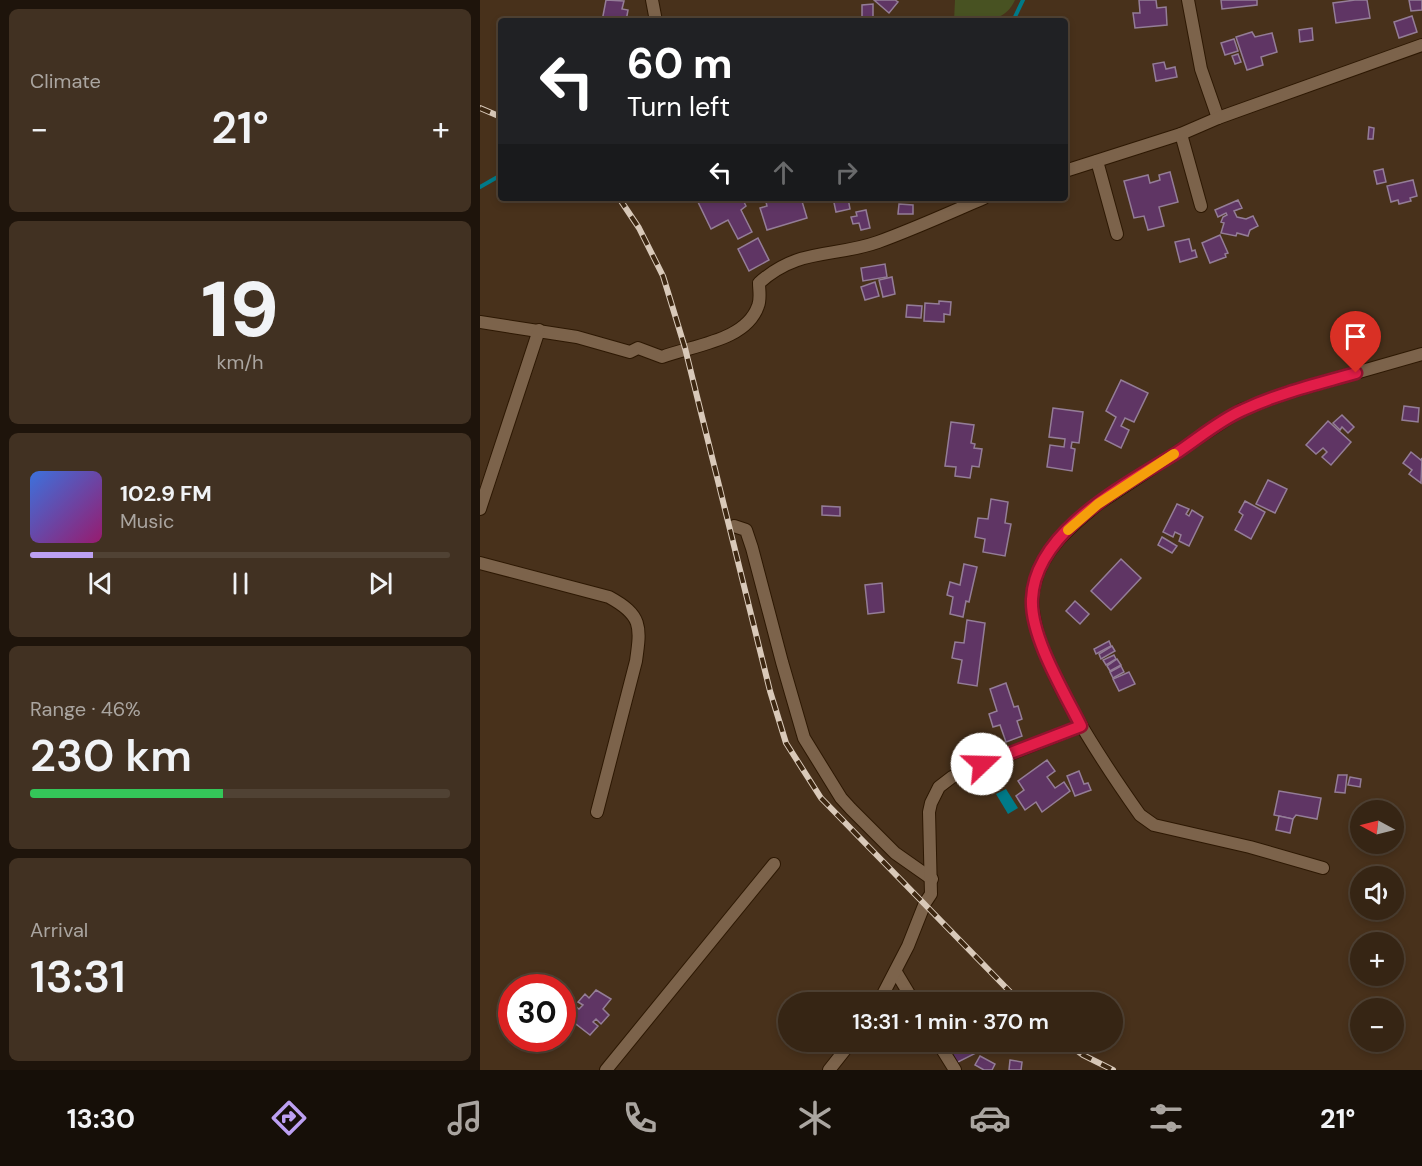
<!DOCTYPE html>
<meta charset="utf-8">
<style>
:root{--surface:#362514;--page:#413122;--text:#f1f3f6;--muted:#aaa5a0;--line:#504234;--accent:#bca0f2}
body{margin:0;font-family:"DM Sans",sans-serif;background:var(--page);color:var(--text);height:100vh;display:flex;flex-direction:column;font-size:22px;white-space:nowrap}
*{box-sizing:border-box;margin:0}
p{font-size:20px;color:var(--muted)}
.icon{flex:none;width:33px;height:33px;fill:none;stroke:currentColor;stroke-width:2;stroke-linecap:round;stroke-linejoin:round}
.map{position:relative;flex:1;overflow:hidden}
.side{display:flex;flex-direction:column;gap:9px;padding:9px;background:#1e140b;width:480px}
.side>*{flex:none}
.guide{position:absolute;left:18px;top:18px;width:570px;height:183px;border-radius:6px;box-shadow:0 3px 9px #0003,0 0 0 2px var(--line);background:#202124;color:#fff;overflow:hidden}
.needle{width:39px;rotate:277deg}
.tools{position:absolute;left:870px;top:800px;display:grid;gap:12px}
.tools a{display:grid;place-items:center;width:54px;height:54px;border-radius:50%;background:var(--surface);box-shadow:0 3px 9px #0003,0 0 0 2px var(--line);font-size:30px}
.speed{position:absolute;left:18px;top:974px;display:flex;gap:12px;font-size:30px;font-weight:700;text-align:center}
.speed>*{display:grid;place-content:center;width:78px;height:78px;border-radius:50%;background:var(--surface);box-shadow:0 3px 9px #0003,0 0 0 2px var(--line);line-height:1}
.speed .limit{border:9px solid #d22;background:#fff;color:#111}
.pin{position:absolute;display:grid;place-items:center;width:51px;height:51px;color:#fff;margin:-62px -26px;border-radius:50% 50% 50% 0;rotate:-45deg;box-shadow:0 0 6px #0007}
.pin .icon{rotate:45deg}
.me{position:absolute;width:66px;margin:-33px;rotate:69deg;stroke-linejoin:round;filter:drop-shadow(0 0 4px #0008)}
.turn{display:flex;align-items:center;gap:21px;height:126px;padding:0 30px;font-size:27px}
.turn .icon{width:78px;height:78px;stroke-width:2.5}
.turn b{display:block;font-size:42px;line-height:51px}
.lanes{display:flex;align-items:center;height:57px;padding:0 30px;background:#0003;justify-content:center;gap:30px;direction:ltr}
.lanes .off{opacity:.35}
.big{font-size:45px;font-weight:600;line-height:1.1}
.side .card{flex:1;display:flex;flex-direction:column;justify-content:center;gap:9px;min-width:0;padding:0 21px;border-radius:9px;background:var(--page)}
.side .dial{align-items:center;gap:0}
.dial b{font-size:78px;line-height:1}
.song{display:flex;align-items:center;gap:18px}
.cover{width:72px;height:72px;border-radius:9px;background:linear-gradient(135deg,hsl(220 70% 55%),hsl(320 70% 35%))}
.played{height:6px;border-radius:3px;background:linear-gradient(90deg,var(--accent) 15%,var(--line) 15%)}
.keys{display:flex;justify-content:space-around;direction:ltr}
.heat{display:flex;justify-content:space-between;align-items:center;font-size:33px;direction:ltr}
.charge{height:9px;border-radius:4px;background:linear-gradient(90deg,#34c759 46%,var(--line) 0)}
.trip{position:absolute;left:298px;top:992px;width:345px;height:60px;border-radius:30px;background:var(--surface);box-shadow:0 3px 9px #0003,0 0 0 2px var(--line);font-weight:600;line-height:60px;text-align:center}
.tabs{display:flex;height:96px;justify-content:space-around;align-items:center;background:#160f08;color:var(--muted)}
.tabs .icon{width:42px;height:42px}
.tabs .active{color:var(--accent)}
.tabs b{font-size:27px;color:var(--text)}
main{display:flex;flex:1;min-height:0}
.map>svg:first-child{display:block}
.green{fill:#485222}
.water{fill:#007a88}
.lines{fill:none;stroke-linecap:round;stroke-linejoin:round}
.stream{stroke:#007a88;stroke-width:4}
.building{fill:#5f3564;stroke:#947d97;stroke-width:1.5}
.minor-casing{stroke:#2d1803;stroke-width:14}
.minor{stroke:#7c634b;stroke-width:12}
.rail-casing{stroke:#d9c9b9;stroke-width:6}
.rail{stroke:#3d2711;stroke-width:4;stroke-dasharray:11;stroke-linecap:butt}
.route-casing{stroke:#92132f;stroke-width:15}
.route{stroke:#e11d48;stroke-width:10}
.slow{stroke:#f59e0b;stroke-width:10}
</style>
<main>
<section class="side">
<div class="card"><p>Climate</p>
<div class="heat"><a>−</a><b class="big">21°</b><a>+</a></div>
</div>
<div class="card dial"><b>19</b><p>km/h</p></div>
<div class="card">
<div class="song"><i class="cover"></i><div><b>102.9 FM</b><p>Music</p></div></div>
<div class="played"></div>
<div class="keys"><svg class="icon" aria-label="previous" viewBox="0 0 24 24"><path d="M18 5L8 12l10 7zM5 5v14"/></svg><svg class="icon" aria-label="pause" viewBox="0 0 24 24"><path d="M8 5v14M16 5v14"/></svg><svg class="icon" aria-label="next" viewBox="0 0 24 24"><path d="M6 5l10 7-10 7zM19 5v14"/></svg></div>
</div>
<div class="card"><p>Range · 46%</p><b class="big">230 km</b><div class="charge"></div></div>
<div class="card"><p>Arrival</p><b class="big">13:31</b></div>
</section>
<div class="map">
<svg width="942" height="1070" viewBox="0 0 942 1070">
<rect width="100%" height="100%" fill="#48311b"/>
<path class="green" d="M 475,0 L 535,0 C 524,25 498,21 474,21 Z"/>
<polygon class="water" points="526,789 538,808 528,814 516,794"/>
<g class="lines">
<g class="stream">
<polyline points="533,21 543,0"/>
<polyline points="0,187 21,175"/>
</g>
</g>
<g class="building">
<polygon points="126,0 144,1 142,9 148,10 146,21 122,21"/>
<polygon points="394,0 415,0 418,2 409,13"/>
<polygon points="659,0 676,0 677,8 686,7 687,25 655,28 653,13 660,13"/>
<polygon points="741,0 777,0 777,5 742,9"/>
<polygon points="875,0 887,0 890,18 856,23 853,3"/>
<polygon points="929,0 942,0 942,10 931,11"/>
<polygon points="393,4 393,21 382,21 382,5"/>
<polygon points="932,16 937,32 919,38 914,22"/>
<polygon points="832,28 833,40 820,42 819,30"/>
<polygon points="772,32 775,37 792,33 797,52 781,57 783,65 767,70 756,37"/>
<polygon points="754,39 758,51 745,55 741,43"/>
<polygon points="758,54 761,62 755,64 752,56"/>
<polygon points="684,62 686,69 695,67 697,77 676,81 673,64"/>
<polygon points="889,127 894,128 893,139 888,139"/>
<polygon points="903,169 906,182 897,184 894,171"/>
<polygon points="690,172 698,202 679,207 684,226 668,230 664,216 654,218 644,181 668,175 670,183 680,180 679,175"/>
<polygon points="933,180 937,196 930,198 931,201 919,204 918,200 911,202 907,186"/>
<polygon points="226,198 262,198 266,206 261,210 272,232 258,239 248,220 231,229 218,202"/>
<polygon points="285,198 321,198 327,218 287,230 280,208 287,206"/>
<polygon points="353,198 368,198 370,209 356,212"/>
<polygon points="758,200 762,208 754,211 757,217 766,219 773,216 778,226 770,230 768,236 757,233 756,236 741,233 744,223 741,222 743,217 747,215 746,213 738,217 735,210"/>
<polygon points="419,204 433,205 433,214 418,214"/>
<polygon points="386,210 390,228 381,230 379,223 373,224 371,217 377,216 376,212"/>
<polygon points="740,235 748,253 745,254 746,257 730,263 722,243"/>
<polygon points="278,238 289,260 269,271 258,249"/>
<polygon points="709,239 712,251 715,250 717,257 700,262 695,242"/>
<polygon points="405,264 407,277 383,281 381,268"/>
<polygon points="412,277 415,294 403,297 399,280"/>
<polygon points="395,282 399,296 385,300 381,287"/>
<polygon points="459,301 471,302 470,315 464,314 464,322 444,321 445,303 459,304"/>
<polygon points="427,305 442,306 441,318 426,317"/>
<polygon points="641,380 668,393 654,422 645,418 641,426 649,430 641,448 625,440 636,417 626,411"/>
<polygon points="924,406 939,408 938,422 922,420"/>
<polygon points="573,408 603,412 599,443 592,442 591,448 595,449 592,471 567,467 570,445 584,447 585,439 569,437"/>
<polygon points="862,415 874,427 868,433 862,427 860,430 853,423"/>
<polygon points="848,421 871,442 851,465 842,457 847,452 843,448 836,454 826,445"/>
<polygon points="471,422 494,425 491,443 495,444 494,448 502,449 499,467 492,466 490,478 475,476 476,467 465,466"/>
<polygon points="931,452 941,460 942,458 941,483 929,474 932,470 923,463"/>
<polygon points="788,480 807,489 795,513 776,504"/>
<polygon points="511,499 528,502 525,523 531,524 525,556 503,552 505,539 495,537 498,518 508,519"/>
<polygon points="765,501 785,512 771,539 755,530 763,515 759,512"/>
<polygon points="697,504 709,509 706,514 709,516 712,510 723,517 709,546 699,541 701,535 695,532 693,537 683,532"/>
<polygon points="342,506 360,507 360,516 342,515"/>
<polygon points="682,537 697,546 692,553 678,545"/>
<polygon points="641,559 661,578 631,610 611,591"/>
<polygon points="484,564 497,567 489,602 486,601 483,617 470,614 473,597 467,595 470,582 480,585"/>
<polygon points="402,583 404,612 388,614 385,585"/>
<polygon points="595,601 609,614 600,624 586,611"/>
<polygon points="487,620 505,623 497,686 478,683 482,660 472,658 475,642 484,643"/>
<polygon points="629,641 631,646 616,654 614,649"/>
<polygon points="632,646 635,651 621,659 619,654"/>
<polygon points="634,655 636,659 626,665 623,660"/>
<polygon points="637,659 641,665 630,671 627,666"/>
<polygon points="641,666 644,672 633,678 630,672"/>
<polygon points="649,672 655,684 639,691 633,679"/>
<polygon points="526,683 534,707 538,706 542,719 537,721 542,736 526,742 520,725 513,727 509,714 517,711 510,689"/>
<polygon points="567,760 575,771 567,777 575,788 584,782 590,791 562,812 556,802 545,810 536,796 544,790 538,781"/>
<polygon points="599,771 604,784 608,783 611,790 595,796 587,776"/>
<polygon points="858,775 867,775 865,793 855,792"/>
<polygon points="870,777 881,779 880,787 868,785"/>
<polygon points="799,791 841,798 837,819 816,815 813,819 794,815"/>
<polygon points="799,816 813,819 810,833 796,830"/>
<polygon points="116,990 131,999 123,1009 129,1015 121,1024 116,1019 113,1022 118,1026 110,1035 87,1017 95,1006 99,1009 103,1005 98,1002 105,994 109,998"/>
<polygon points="472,1041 475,1041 478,1048 469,1052 465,1044"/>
<polygon points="491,1043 496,1053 476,1063 471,1053"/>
<polygon points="500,1056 515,1064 512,1070 504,1070 495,1065"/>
<polygon points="530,1060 542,1062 541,1070 529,1070"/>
</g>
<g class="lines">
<g class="minor-casing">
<g id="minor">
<polyline points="172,0 176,21"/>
<polyline points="708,0 721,69 738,118"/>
<polyline points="701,134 721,206"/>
<polyline points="617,161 637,234"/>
<polyline points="585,171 701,134 738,118 942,45"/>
<path d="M 0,322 L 97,337 L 150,352 L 158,348 L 182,357 C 213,345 266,341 278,306 C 281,299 279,290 279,283 C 319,247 353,258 398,242 C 434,229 469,213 504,198"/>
<polyline points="0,509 59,330"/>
<polyline points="254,526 266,530 272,548 302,662 324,738 361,798 371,809 415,853 452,879"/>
<path d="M 0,563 L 129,597 C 162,615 161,626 156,661 L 117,812"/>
<path d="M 843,868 L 770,847 L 674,825 L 660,815 C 626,767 540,643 554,586 C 562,550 591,526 618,504 L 761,410 L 809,392 L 942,354"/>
<polyline points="416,972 434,1002"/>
<polyline points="399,1002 428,946 445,903 451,894 449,812 451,803 459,787 472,777 601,726"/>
<polyline points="457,1041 475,1070"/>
<polyline points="126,1070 294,864"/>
<polyline points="349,1070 372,1041"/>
</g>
</g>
<use href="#minor" class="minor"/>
<g class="rail-casing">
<g id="rail">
<polyline points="0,108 21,117"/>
<polyline points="139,198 159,228 183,276 205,348 290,691 306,743 341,798 540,1002"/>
<polyline points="584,1041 603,1055 633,1070"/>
</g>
</g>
<use href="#rail" class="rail"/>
</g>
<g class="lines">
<g class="route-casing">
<path id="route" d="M 502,764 L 601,726 C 584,692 550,636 552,599 C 555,530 647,484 698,452 C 719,438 740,420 763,410 C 799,393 838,384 876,373"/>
</g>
<use href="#route" class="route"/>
<polyline class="slow" points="588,530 618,504 694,454"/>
</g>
</svg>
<div class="tools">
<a><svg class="needle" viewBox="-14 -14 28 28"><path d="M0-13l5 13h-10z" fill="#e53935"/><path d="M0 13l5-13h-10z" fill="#aaa5a0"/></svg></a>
<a><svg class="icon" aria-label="sound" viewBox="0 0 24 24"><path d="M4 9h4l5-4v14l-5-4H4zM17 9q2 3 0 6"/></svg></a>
<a>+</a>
<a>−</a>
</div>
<div class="speed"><div class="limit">30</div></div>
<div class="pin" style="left:876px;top:373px;background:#d93025"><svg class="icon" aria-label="arrive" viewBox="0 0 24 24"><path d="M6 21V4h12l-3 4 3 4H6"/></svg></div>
<svg class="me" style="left:502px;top:764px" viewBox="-20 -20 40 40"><circle r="19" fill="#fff"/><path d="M0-13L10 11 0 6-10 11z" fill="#e11d48"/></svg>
<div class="trip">13:31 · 1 min · 370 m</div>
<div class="guide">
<div class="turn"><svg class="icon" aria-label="left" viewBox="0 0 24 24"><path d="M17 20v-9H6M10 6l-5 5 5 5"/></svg><div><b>60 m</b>Turn left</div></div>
<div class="lanes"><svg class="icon" aria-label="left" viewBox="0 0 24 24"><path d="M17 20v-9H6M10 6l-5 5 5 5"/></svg><svg class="icon off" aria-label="ahead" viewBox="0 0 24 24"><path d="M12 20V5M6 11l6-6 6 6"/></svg><svg class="icon off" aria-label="right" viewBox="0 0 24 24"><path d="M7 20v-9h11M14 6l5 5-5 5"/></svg></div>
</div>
</div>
</main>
<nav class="tabs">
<b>13:30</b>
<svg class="icon active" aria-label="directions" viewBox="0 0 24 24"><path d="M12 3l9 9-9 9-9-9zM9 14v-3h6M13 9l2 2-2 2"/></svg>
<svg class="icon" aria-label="music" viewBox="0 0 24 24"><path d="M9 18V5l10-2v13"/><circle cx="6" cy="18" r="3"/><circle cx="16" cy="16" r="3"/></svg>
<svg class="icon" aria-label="phone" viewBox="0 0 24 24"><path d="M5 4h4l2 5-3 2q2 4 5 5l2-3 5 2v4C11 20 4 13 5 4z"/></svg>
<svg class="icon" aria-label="climate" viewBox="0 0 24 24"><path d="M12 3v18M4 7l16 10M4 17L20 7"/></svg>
<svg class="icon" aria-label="car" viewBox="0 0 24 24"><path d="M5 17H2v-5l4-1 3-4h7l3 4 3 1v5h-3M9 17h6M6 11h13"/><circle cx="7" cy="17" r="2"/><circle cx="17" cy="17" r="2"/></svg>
<svg class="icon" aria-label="filters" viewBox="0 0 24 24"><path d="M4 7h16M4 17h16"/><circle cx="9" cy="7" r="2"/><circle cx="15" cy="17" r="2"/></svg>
<b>21°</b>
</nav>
